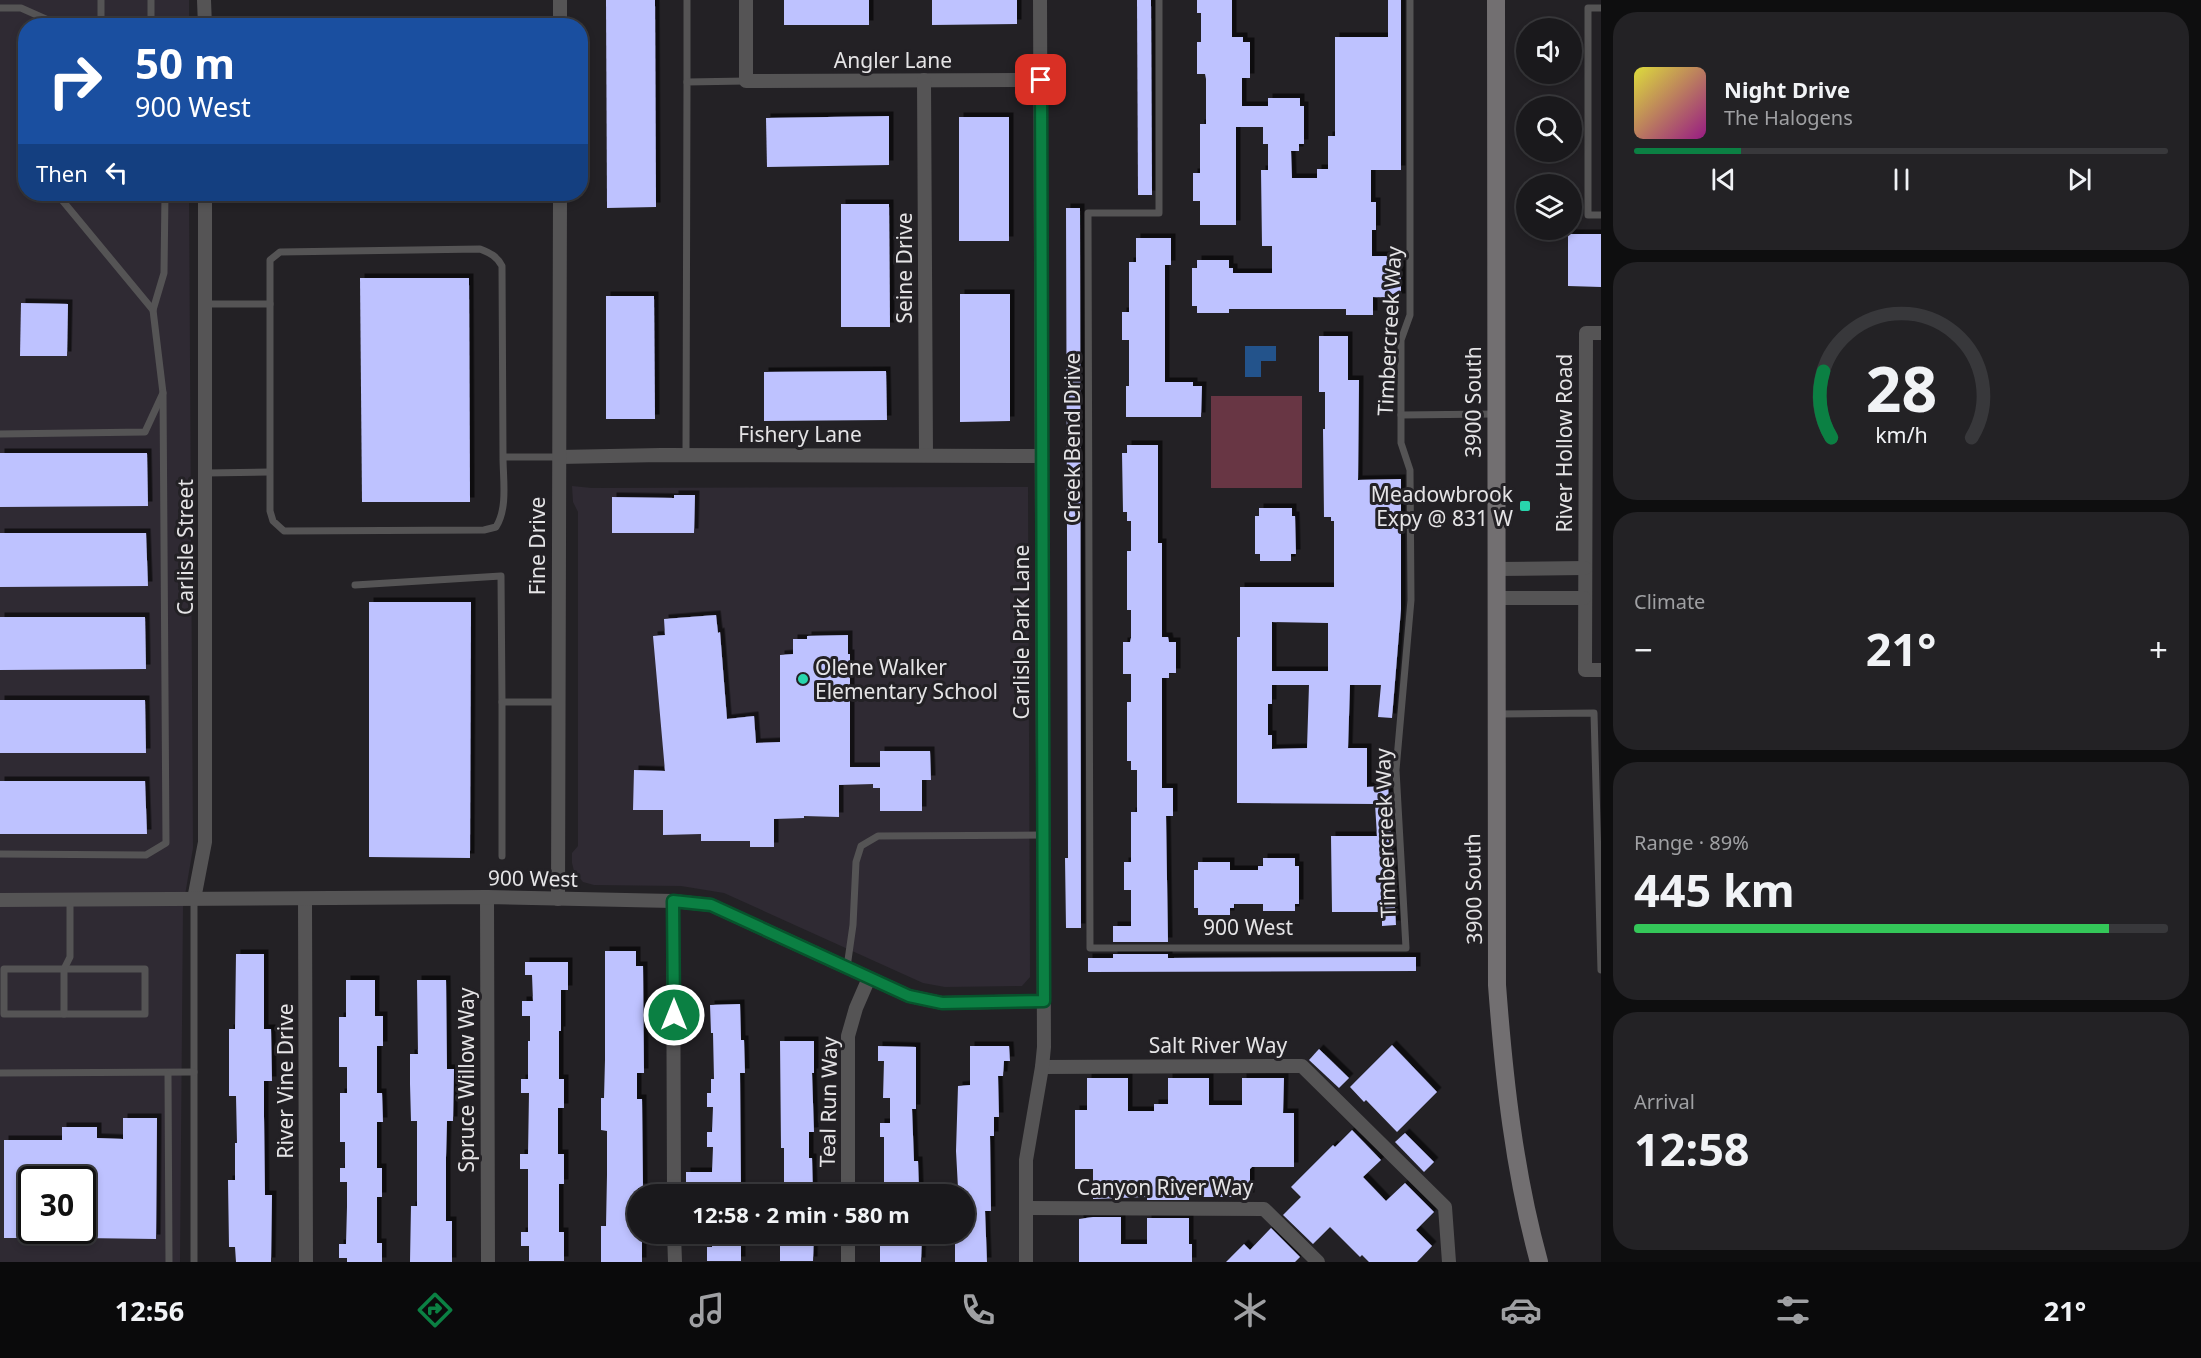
<!DOCTYPE html>
<meta charset="utf-8">
<style>
:root{--surface:#1a191c;--page:#232225;--text:#f1f3f6;--muted:#9fa0a3;--line:#38383b;--accent:#0b8043}
body{margin:0;font-family:"Noto Sans",sans-serif;background:var(--page);color:var(--text);height:100vh;display:flex;flex-direction:column;font-size:22px;white-space:nowrap}
*{box-sizing:border-box;margin:0}
p{font-size:20px;color:var(--muted)}
.icon{flex:none;width:33px;height:33px;fill:none;stroke:currentColor;stroke-width:2;stroke-linecap:round;stroke-linejoin:round}
.map{position:relative;flex:1;overflow:hidden}
.drawer{display:flex;flex-direction:column;gap:12px;padding:12px;background:#0e0e0f;width:600px}
.drawer>*{flex:none}
.top-card{position:absolute;left:18px;top:18px;width:570px;height:183px;border-radius:24px;box-shadow:0 3px 9px #0003,0 0 0 2px var(--line);background:#1a4fa0;color:#fff;overflow:hidden}
.tools{position:absolute;left:1516px;top:18px;display:grid;gap:12px}
.tools a{display:grid;place-items:center;width:66px;height:66px;border-radius:50%;background:var(--surface);box-shadow:0 3px 9px #0003,0 0 0 2px var(--line);font-size:30px}
.speed{position:absolute;left:18px;top:1166px;display:flex;gap:12px;font-size:30px;font-weight:700;text-align:center}
.speed>*{display:grid;place-content:center;width:78px;height:78px;border-radius:50%;background:var(--surface);box-shadow:0 3px 9px #0003,0 0 0 2px var(--line);line-height:1}
.speed .limit{border:3px solid #111;border-radius:9px;background:#fff;color:#111}
.pin{position:absolute;display:grid;place-items:center;width:51px;height:51px;color:#fff;margin:-26px;border-radius:12px;box-shadow:0 3px 9px #0006}
.me{position:absolute;width:66px;margin:-33px;rotate:0deg;stroke-linejoin:round;filter:drop-shadow(0 0 4px #0008)}
.turn{display:flex;align-items:center;gap:21px;height:126px;padding:0 18px;font-size:27px}
.turn .icon{width:78px;height:78px;stroke-width:2.5}
.turn b{display:block;font-size:42px;line-height:51px}
.then{display:flex;align-items:center;height:57px;padding:0 18px;background:#0003;gap:12px;font-size:22px}
.big{font-size:45px;font-weight:700;line-height:1.1}
.drawer .tile{flex:1;display:flex;flex-direction:column;justify-content:center;gap:9px;min-width:0;padding:0 21px;border-radius:24px;background:var(--page)}
.drawer .dial{align-items:center;gap:0}
.dial svg{height:156px;overflow:visible;fill:none;stroke:var(--line);stroke-width:7;stroke-linecap:round;text-anchor:middle}
.dial text{fill:var(--text);stroke:none}
.song{display:flex;align-items:center;gap:18px}
.cover{width:72px;height:72px;border-radius:9px;background:linear-gradient(135deg,hsl(60 70% 55%),hsl(310 70% 35%))}
.played{height:6px;border-radius:3px;background:linear-gradient(90deg,var(--accent) 20%,var(--line) 20%)}
.keys{display:flex;justify-content:space-around;direction:ltr}
.heat{display:flex;justify-content:space-between;align-items:center;font-size:33px;direction:ltr}
.charge{height:9px;border-radius:4px;background:linear-gradient(90deg,#34c759 89%,var(--line) 0)}
.trip{position:absolute;left:627px;top:1184px;width:348px;height:60px;border-radius:30px;background:var(--surface);box-shadow:0 3px 9px #0003,0 0 0 2px var(--line);font-weight:700;line-height:60px;text-align:center}
.tabs{display:flex;height:96px;justify-content:space-around;align-items:center;background:#0a0a0b;color:var(--muted)}
.tabs .icon{width:42px;height:42px}
.tabs .current{color:var(--accent)}
.tabs b{font-size:27px;color:var(--text)}
main{display:flex;flex:1;min-height:0}
.map>svg:first-child{display:block}
.built{fill:#2f2a33;fill-rule:evenodd}
.green{fill:#683644}
.water{fill:#23538b}
.building{fill:#bec2ff;fill-rule:evenodd;filter:url(#shadow)}
.lines{fill:none;stroke-linecap:round;stroke-linejoin:round}
.lane{stroke:#555455;stroke-width:7}
.street{stroke:#555455;stroke-width:14}
.secondary{stroke:#726f71;stroke-width:18}
.route-casing{stroke:#07532c;stroke-width:15}
.route{stroke:#0b8043;stroke-width:10}
.poi-dot{fill:#28d5ad;stroke:#232125;stroke-width:2}
.labels{text-anchor:middle;dominant-baseline:central;stroke-width:6;stroke-linejoin:round;paint-order:stroke}
.street-label{font-size:21px;fill:#e5e4e6;stroke:#232125}
.poi-label{font-size:21px;fill:#e5e4e6;stroke:#232125;text-anchor:end}
</style>
<main>
<div class="map">
<svg width="1601" height="1262" viewBox="0 0 1601 1262">
<defs>
<filter id="shadow"><feDropShadow dx="4.5" dy="-4.5" stdDeviation="0" flood-color="#0009"/></filter>
</defs>
<rect width="100%" height="100%" fill="#232125"/>
<g class="built">
<path d="M 0,0 L 189,0 L 189,25 L 26,26 L 26,194 L 189,194 L 193,848 L 183,907 L 180,1262 L 0,1262 ZM 32,1179 L 82,1179 L 82,1230 L 32,1230 Z"/>
<polygon points="572,486 592,488 1028,487 1030,977 1022,986 945,987 923,983 724,893 681,886 594,885 583,882 574,871 572,863 572,853 578,846 578,512 573,502"/>
</g>
<rect class="green" x="1211" y="396" width="91" height="92"/>
<polygon class="water" points="1245,346 1276,346 1276,361 1261,361 1261,377 1245,377"/>
<g class="building">
<polygon points="606,0 655,0 656,207 607,208"/>
<rect x="784" y="0" width="85" height="25"/>
<polygon points="932,0 1017,0 1017,24 932,25"/>
<polygon points="1137,0 1151,0 1152,195 1138,195"/>
<polygon points="1197,0 1232,0 1232,37 1243,37 1243,42 1250,42 1250,78 1242,78 1242,106 1268,106 1268,98 1300,98 1300,106 1304,106 1304,144 1299,144 1299,151 1291,151 1292,178 1317,178 1317,169 1328,169 1328,136 1335,136 1335,37 1388,37 1388,0 1401,0 1401,170 1371,170 1371,202 1376,202 1376,230 1372,230 1372,256 1401,256 1401,298 1373,297 1373,315 1346,315 1346,309 1229,309 1229,313 1197,313 1197,306 1192,306 1192,268 1197,268 1197,260 1229,260 1229,268 1233,268 1233,273 1272,273 1272,246 1262,246 1261,170 1268,170 1268,144 1263,144 1263,127 1236,127 1236,225 1200,225 1200,201 1193,201 1193,173 1200,173 1200,124 1206,124 1206,79 1205,74 1197,74 1197,42 1201,42 1201,13 1197,13"/>
<polygon points="889,116 889,165 767,167 766,118"/>
<rect x="959" y="117" width="50" height="124"/>
<polygon points="841,204 889,204 890,327 841,327"/>
<polygon points="1066,208 1080,208 1081,928 1066,928 1065,858 1068,858"/>
<polygon points="1568,234 1601,234 1601,287 1568,286"/>
<polygon points="1136,238 1171,238 1171,265 1165,265 1165,382 1193,382 1193,386 1202,386 1201,417 1126,417 1126,386 1129,386 1129,340 1122,340 1122,312 1129,312 1129,262 1136,262"/>
<polygon points="360,278 469,278 470,502 362,502"/>
<polygon points="960,294 1010,294 1010,421 960,422"/>
<polygon points="606,296 654,296 655,419 606,419"/>
<polygon points="21,303 68,304 67,356 20,356"/>
<path d="M 1319,336 L 1348,336 L 1348,380 L 1359,380 L 1358,480 L 1401,479 L 1401,609 L 1392,718 L 1378,717 L 1381,685 L 1350,685 L 1348,748 L 1367,748 L 1367,787 L 1388,786 L 1396,925 L 1382,926 L 1382,912 L 1332,912 L 1331,836 L 1377,836 L 1375,804 L 1237,803 L 1237,637 L 1240,637 L 1240,587 L 1334,587 L 1334,521 L 1331,521 L 1331,517 L 1324,517 L 1323,429 L 1325,429 L 1325,392 L 1319,392 ZM 1272,622 L 1328,623 L 1328,671 L 1272,671 ZM 1272,685 L 1309,685 L 1307,748 L 1272,749 L 1272,735 L 1268,735 L 1268,704 L 1272,704 Z"/>
<polygon points="886,371 887,420 764,421 764,372"/>
<polygon points="1127,445 1158,445 1158,543 1162,543 1162,637 1168,637 1169,642 1176,642 1176,673 1169,673 1169,678 1162,678 1162,788 1173,788 1173,816 1166,816 1168,942 1113,942 1113,926 1131,926 1131,890 1124,890 1124,862 1131,862 1131,812 1137,812 1137,770 1131,770 1131,761 1127,761 1127,702 1131,702 1131,674 1123,674 1123,642 1130,642 1131,638 1131,610 1127,610 1127,551 1131,551 1131,521 1127,521 1127,512 1123,512 1122,453 1127,453"/>
<polygon points="0,453 147,453 148,506 0,507"/>
<polygon points="674,495 695,495 694,533 612,533 612,497 674,498"/>
<polygon points="1259,508 1292,508 1292,516 1295,516 1296,554 1291,554 1291,561 1260,561 1260,554 1255,554 1255,516 1259,516"/>
<polygon points="0,533 146,533 148,586 0,587"/>
<polygon points="369,602 471,602 470,858 369,857"/>
<polygon points="716,615 718,633 720,632 727,719 754,716 756,743 780,742 780,655 793,654 793,639 807,639 807,636 848,635 848,654 850,654 850,767 880,767 880,751 930,751 931,780 922,780 922,811 880,811 880,788 873,788 873,784 839,785 839,817 804,816 804,818 774,819 774,847 750,847 750,841 701,841 701,834 663,835 663,810 633,810 634,770 665,771 653,636 665,635 664,619"/>
<polygon points="0,617 145,617 146,669 0,670"/>
<polygon points="0,700 145,700 146,753 0,753"/>
<polygon points="0,781 145,781 147,834 0,834"/>
<polygon points="1263,858 1295,858 1295,866 1299,866 1299,904 1295,904 1295,911 1263,911 1263,904 1234,904 1234,908 1230,908 1230,915 1198,915 1198,908 1194,908 1194,870 1198,870 1198,862 1230,862 1230,870 1258,870 1258,866 1263,866"/>
<polygon points="605,951 636,951 636,966 643,966 644,1073 637,1073 637,1099 642,1099 643,1188 638,1188 638,1233 642,1233 642,1262 601,1262 601,1226 606,1226 607,1175 607,1131 601,1130 601,1098 604,1098 605,1060"/>
<polygon points="236,954 264,954 264,1029 271,1029 272,1081 264,1081 264,1117 265,1195 272,1195 271,1262 236,1262 235,1247 229,1247 228,1180 235,1180 235,1143 237,1143 236,1096 229,1096 229,1029 235,1029"/>
<polygon points="1113,954 1168,954 1168,958 1416,957 1416,971 1088,972 1088,958 1113,958"/>
<polygon points="525,962 568,962 568,990 561,990 561,1031 559,1031 559,1079 564,1079 564,1108 558,1108 558,1154 564,1154 564,1184 559,1184 559,1232 564,1232 564,1261 529,1261 529,1246 521,1246 521,1232 528,1232 528,1169 520,1169 520,1154 528,1154 529,1093 521,1093 521,1079 528,1079 528,1041 530,1041 530,1016 522,1016 522,1001 533,1001 532,975 525,975"/>
<polygon points="346,980 375,980 375,1016 383,1016 383,1046 377,1046 377,1093 382,1093 383,1122 377,1122 377,1168 382,1168 382,1197 377,1197 377,1243 382,1243 382,1262 347,1262 347,1258 339,1258 339,1244 346,1244 347,1207 347,1182 340,1182 340,1168 345,1168 345,1142 340,1142 340,1093 347,1093 347,1067 339,1067 339,1017 346,1017"/>
<polygon points="417,980 446,980 447,1069 454,1069 453,1121 447,1121 446,1157 446,1221 452,1221 452,1262 410,1262 411,1206 417,1206 417,1121 411,1121 410,1084 410,1054 418,1054"/>
<polygon points="740,1004 741,1040 744,1040 745,1073 740,1073 741,1194 711,1194 711,1185 686,1184 686,1172 712,1172 713,1147 707,1147 707,1132 712,1132 713,1107 707,1107 707,1093 711,1093 711,1079 714,1079 713,1033 711,1033 710,1005"/>
<polygon points="780,1041 814,1041 814,1073 812,1073 814,1132 809,1132 809,1158 812,1158 813,1194 784,1194 784,1148 781,1148"/>
<polygon points="1392,1045 1437,1092 1397,1132 1366,1100 1364,1102 1350,1087"/>
<polygon points="878,1046 916,1047 916,1109 912,1109 914,1161 918,1161 919,1189 884,1189 884,1137 880,1137 880,1123 890,1123 890,1098 883,1098 884,1061 878,1061"/>
<polygon points="970,1046 1009,1046 1010,1061 1004,1061 1003,1076 998,1076 999,1117 994,1117 994,1136 990,1136 991,1211 985,1211 987,1262 955,1262 955,1237 964,1237 964,1188 958,1188 956,1151 958,1086 970,1085"/>
<polygon points="1319,1049 1349,1078 1339,1088 1309,1060"/>
<polygon points="1087,1078 1128,1078 1128,1111 1154,1111 1154,1104 1168,1104 1168,1078 1209,1078 1209,1105 1242,1105 1242,1078 1284,1078 1283,1113 1294,1113 1294,1167 1252,1167 1250,1169 1250,1197 1189,1197 1189,1200 1147,1200 1147,1197 1093,1199 1093,1169 1075,1169 1075,1110 1087,1110"/>
<polygon points="123,1118 157,1118 156,1239 82,1238 82,1179 32,1179 32,1238 4,1238 4,1140 62,1140 62,1127 97,1127 97,1138 123,1139"/>
<polygon points="1352,1130 1381,1160 1363,1177 1386,1201 1405,1183 1434,1212 1416,1230 1432,1246 1417,1262 1369,1262 1362,1255 1360,1257 1330,1227 1313,1244 1283,1215 1301,1197 1291,1187 1333,1145 1335,1147"/>
<polygon points="1405,1133 1434,1162 1424,1172 1395,1142"/>
<polygon points="1093,1217 1121,1217 1121,1244 1147,1244 1147,1218 1189,1218 1189,1244 1192,1244 1192,1262 1079,1262 1079,1219"/>
<polygon points="1271,1228 1300,1257 1295,1262 1226,1262 1244,1244 1250,1250"/>
<polygon points="712,1233 741,1233 741,1261 707,1261 707,1247 712,1247"/>
<polygon points="780,1233 814,1233 813,1261 780,1261"/>
<polygon points="880,1236 922,1236 921,1262 880,1262"/>
</g>
<g class="lines">
<g class="lane">
<polyline points="1159,0 1159,213 1088,213 1090,948 1406,948 1396,770 1411,600 1410,470 1401,443 1401,340 1410,315 1410,0"/>
<polyline points="0,8 21,8 48,20 48,26"/>
<polyline points="1601,8 1588,8 1588,215 1601,215"/>
<polyline points="101,26 101,0"/>
<polyline points="151,26 151,0"/>
<polyline points="687,82 687,0"/>
<polyline points="57,194 153,310"/>
<polyline points="205,195 560,196"/>
<polyline points="206,304 270,304"/>
<polyline points="1401,415 1494,414"/>
<polyline points="0,434 145,432 163,393 153,310 164,273 165,194"/>
<polyline points="686,455 687,82 746,81"/>
<path d="M 503,457 C 503,479 508,508 496,527 L 484,530 L 284,531 L 273,521 L 270,511 L 270,260 L 280,252 L 480,249 C 490,253 497,256 502,266 L 503,457 L 559,457"/>
<polyline points="206,473 269,472"/>
<polyline points="355,585 501,576 502,702"/>
<polyline points="1497,714 1594,713 1601,970"/>
<polyline points="0,854 146,855 166,843 163,393"/>
<polyline points="502,856 502,702 558,702"/>
<polyline points="194,899 194,1262"/>
<polyline points="847,967 853,925 856,862 861,846 878,836 1043,835"/>
<rect x="4" y="969" width="141" height="45"/>
<polyline points="64,1014 64,969 70,957 70,900"/>
<polyline points="0,1073 194,1072"/>
<polyline points="168,1074 169,1262"/>
</g>
<g class="street">
<polyline points="204,0 205,26"/>
<polyline points="746,0 746,81 1041,80"/>
<polyline points="560,26 560,0"/>
<polyline points="924,80 926,455"/>
<polyline points="1601,333 1586,333 1585,670 1601,670"/>
<polyline points="559,457 661,455 1041,456"/>
<polyline points="1495,569 1585,568"/>
<polyline points="1495,598 1584,598"/>
<polyline points="487,897 488,1262"/>
<polyline points="194,899 205,842 205,194"/>
<polyline points="305,899 306,1262"/>
<polyline points="558,899 560,194"/>
<polyline points="0,900 487,897 673,901 711,905 909,996 942,1003 1044,1001"/>
<polyline points="673,901 674,1194"/>
<polyline points="1042,1067 1302,1066 1445,1207 1449,1262"/>
<polyline points="848,1194 848,1036 856,1008 869,978"/>
<polyline points="1026,1208 1264,1209 1318,1262"/>
<polyline points="674,1233 675,1262"/>
<polyline points="848,1233 848,1262"/>
<polyline points="1026,1262 1026,1160 1042,1067 1044,1047 1040,0"/>
</g>
<path class="secondary" d="M 1496,0 L 1497,985 C 1504,1078 1514,1171 1539,1262"/>
</g>
<g class="lines">
<g class="route-casing">
<polyline id="route" points="674,1015 673,901 711,905 909,996 942,1003 1044,1001 1041,80"/>
</g>
<use href="#route" class="route"/>
</g>
<g class="poi-dot">
<rect x="1519" y="500" width="12" height="12" rx="3"/>
<circle cx="803" cy="679" r="6"/>
</g>
<g class="labels">
<g class="street-label">
<text x="893" y="60">Angler Lane</text>
<text transform="translate(904 268) rotate(-90)">Seine Drive</text>
<text transform="translate(1389 331) rotate(-87)">Timbercreek Way</text>
<text transform="translate(1473 402) rotate(-90)">3900 South</text>
<text x="800" y="434">Fishery Lane</text>
<text transform="translate(1072 438) rotate(-90)">Creek Bend Drive</text>
<text transform="translate(1564 443) rotate(-90)">River Hollow Road</text>
<text transform="translate(537 546) rotate(-90)">Fine Drive</text>
<text transform="translate(185 547) rotate(-90)">Carlisle Street</text>
<text transform="translate(1021 632) rotate(-90)">Carlisle Park Lane</text>
<text transform="translate(1385 833) rotate(-92)">Timbercreek Way</text>
<text transform="translate(533 878) rotate(1)">900 West</text>
<text transform="translate(1473 889) rotate(-91)">3900 South</text>
<text x="1248" y="927">900 West</text>
<text x="1218" y="1045">Salt River Way</text>
<text transform="translate(466 1080) rotate(-90)">Spruce Willow Way</text>
<text transform="translate(285 1081) rotate(-90)">River Vine Drive</text>
<text transform="translate(828 1102) rotate(-89)">Teal Run Way</text>
<text x="1165" y="1187">Canyon River Way</text>
</g>
<g class="poi-label">
<text x="1513" y="494">Meadowbrook<tspan x="1513" dy="24">Expy @ 831 W</tspan></text>
<text x="815" y="667" text-anchor="start">Olene Walker<tspan x="815" dy="24">Elementary School</tspan></text>
</g>
</g>
</svg>
<div class="tools">
<a><svg class="icon" aria-label="sound" viewBox="0 0 24 24"><path d="M4 9h4l5-4v14l-5-4H4zM17 9q2 3 0 6"/></svg></a>
<a><svg class="icon" aria-label="search" viewBox="0 0 24 24"><circle cx="10" cy="10" r="6"/><path d="M15 15l6 6"/></svg></a>
<a><svg class="icon" aria-label="layers" viewBox="0 0 24 24"><path d="M12 4l9 5-9 5-9-5zM3 14l9 5 9-5"/></svg></a>
</div>
<div class="speed"><div class="limit">30</div></div>
<div class="pin" style="left:1041px;top:80px;background:#d93025"><svg class="icon" aria-label="arrive" viewBox="0 0 24 24"><path d="M6 21V4h12l-3 4 3 4H6"/></svg></div>
<svg class="me" style="left:674px;top:1015px" viewBox="-20 -20 40 40"><circle r="17" fill="#0b8043" stroke="#fff" stroke-width="3"/><path d="M0-11L8 9 0 5-8 9z" fill="#fff"/></svg>
<div class="trip">12:58 · 2 min · 580 m</div>
<div class="top-card">
<div class="turn"><svg class="icon" aria-label="right" viewBox="0 0 24 24"><path d="M7 20v-9h11M14 6l5 5-5 5"/></svg><div><b>50 m</b>900 West</div></div>
<div class="then">Then<svg class="icon" aria-label="left" viewBox="0 0 24 24"><path d="M17 20v-9H6M10 6l-5 5 5 5"/></svg></div>
</div>
</div>
<section class="drawer">
<div class="tile">
<div class="song"><i class="cover"></i><div><b>Night Drive</b><p>The Halogens</p></div></div>
<div class="played"></div>
<div class="keys"><svg class="icon" aria-label="previous" viewBox="0 0 24 24"><path d="M18 5L8 12l10 7zM5 5v14"/></svg><svg class="icon" aria-label="pause" viewBox="0 0 24 24"><path d="M8 5v14M16 5v14"/></svg><svg class="icon" aria-label="next" viewBox="0 0 24 24"><path d="M6 5l10 7-10 7zM19 5v14"/></svg></div>
</div>
<div class="tile dial"><svg viewBox="0 0 100 80">
<path d="M14 69A42 42 0 1 1 86 69"/>
<path d="M14 69A42 42 0 0 1 10 35" stroke="#0b8043"/>
<text x="50" y="56" font-size="32" font-weight="700">28</text>
<text x="50" y="72" font-size="11">km/h</text>
</svg></div>
<div class="tile"><p>Climate</p>
<div class="heat"><a>−</a><b class="big">21°</b><a>+</a></div>
</div>
<div class="tile"><p>Range · 89%</p><b class="big">445 km</b><div class="charge"></div></div>
<div class="tile"><p>Arrival</p><b class="big">12:58</b></div>
</section>
</main>
<nav class="tabs">
<b>12:56</b>
<svg class="icon current" aria-label="directions" viewBox="0 0 24 24"><path d="M12 3l9 9-9 9-9-9zM9 14v-3h6M13 9l2 2-2 2"/></svg>
<svg class="icon" aria-label="music" viewBox="0 0 24 24"><path d="M9 18V5l10-2v13"/><circle cx="6" cy="18" r="3"/><circle cx="16" cy="16" r="3"/></svg>
<svg class="icon" aria-label="phone" viewBox="0 0 24 24"><path d="M5 4h4l2 5-3 2q2 4 5 5l2-3 5 2v4C11 20 4 13 5 4z"/></svg>
<svg class="icon" aria-label="climate" viewBox="0 0 24 24"><path d="M12 3v18M4 7l16 10M4 17L20 7"/></svg>
<svg class="icon" aria-label="car" viewBox="0 0 24 24"><path d="M5 17H2v-5l4-1 3-4h7l3 4 3 1v5h-3M9 17h6M6 11h13"/><circle cx="7" cy="17" r="2"/><circle cx="17" cy="17" r="2"/></svg>
<svg class="icon" aria-label="filters" viewBox="0 0 24 24"><path d="M4 7h16M4 17h16"/><circle cx="9" cy="7" r="2"/><circle cx="15" cy="17" r="2"/></svg>
<b>21°</b>
</nav>
